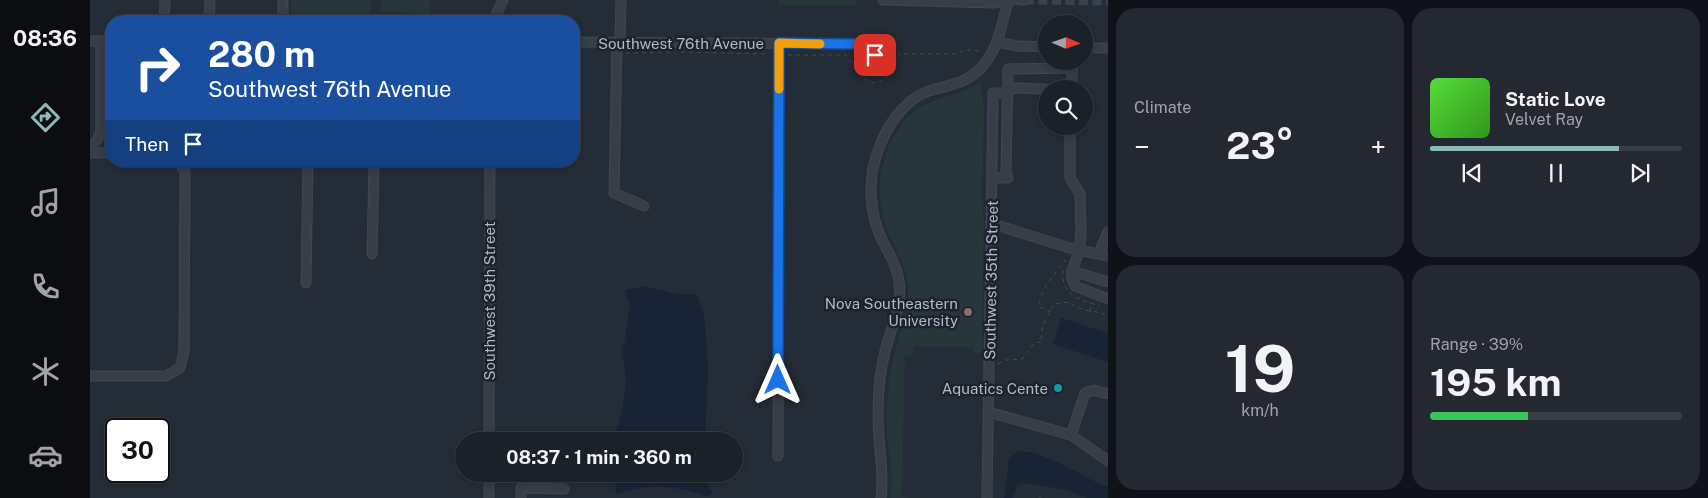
<!DOCTYPE html>
<meta charset="utf-8">
<style>
:root{--surface:#1b2129;--page:#242931;--text:#f1f3f6;--muted:#a0a3a8;--line:#393e46;--accent:#8bbbb9}
body{margin:0;font-family:"Public Sans",sans-serif;background:var(--page);color:var(--text);height:100vh;display:flex;flex-direction:column;font-size:19px;white-space:nowrap}
*{box-sizing:border-box;margin:0}
p{font-size:16px;color:var(--muted)}
.icon{flex:none;width:28px;height:28px;fill:none;stroke:currentColor;stroke-width:2;stroke-linecap:round;stroke-linejoin:round}
.map{position:relative;flex:1;overflow:hidden}
.drawer{display:flex;flex-direction:column;gap:8px;padding:8px;background:#0f1217;width:600px}
.drawer>*{flex:none}
.top-card{position:absolute;left:15px;top:15px;width:475px;height:152px;border-radius:20px;box-shadow:0 2px 8px #0003,0 0 0 1px var(--line);background:#1a4fa0;color:#fff;overflow:hidden}
.needle{width:32px;rotate:92deg}
.fabs{position:absolute;left:948px;top:15px;display:grid;gap:10px}
.fabs a{display:grid;place-items:center;width:55px;height:55px;border-radius:50%;background:var(--surface);box-shadow:0 2px 8px #0003,0 0 0 1px var(--line);font-size:25px}
.speed{position:absolute;left:15px;top:418px;display:flex;gap:10px;font-size:25px;font-weight:700;text-align:center}
.speed>*{display:grid;place-content:center;width:65px;height:65px;border-radius:50%;background:var(--surface);box-shadow:0 2px 8px #0003,0 0 0 1px var(--line);line-height:1}
.speed .limit{border:2px solid #111;border-radius:8px;background:#fff;color:#111}
.pin{position:absolute;display:grid;place-items:center;width:42px;height:42px;color:#fff;margin:-21px;border-radius:10px;box-shadow:0 2px 8px #0006}
.me{position:absolute;width:55px;margin:-28px;rotate:0deg;stroke-linejoin:round;filter:drop-shadow(0 0 4px #0008)}
.turn{display:flex;align-items:center;gap:18px;height:105px;padding:0 20px;font-size:22px}
.turn .icon{width:65px;height:65px;stroke-width:2.5}
.turn b{display:block;font-size:35px;line-height:42px}
.then{display:flex;align-items:center;height:48px;padding:0 20px;background:#0003;gap:10px;font-size:19px}
.big{font-size:38px;font-weight:700;line-height:1.1}
.drawer .tile{flex:1;display:flex;flex-direction:column;justify-content:center;gap:8px;min-width:0;padding:0 18px;border-radius:20px;background:var(--page)}
.drawer .dial{align-items:center;gap:0}
.dial b{font-size:65px;line-height:1}
.song{display:flex;align-items:center;gap:15px}
.cover{width:60px;height:60px;border-radius:8px;background:linear-gradient(135deg,hsl(110 70% 55%),hsl(110 70% 35%))}
.played{height:5px;border-radius:2px;background:linear-gradient(90deg,var(--accent) 75%,var(--line) 75%)}
.keys{display:flex;justify-content:space-around;direction:ltr}
.heat{display:flex;justify-content:space-between;align-items:center;font-size:28px;direction:ltr}
.charge{height:8px;border-radius:4px;background:linear-gradient(90deg,#34c759 39%,var(--line) 0)}
.drawer .tiles{flex:1;display:grid;gap:8px;grid-template-columns:repeat(2,1fr)}
.trip{position:absolute;left:365px;top:432px;width:288px;height:50px;border-radius:25px;background:var(--surface);box-shadow:0 2px 8px #0003,0 0 0 1px var(--line);font-weight:700;line-height:50px;text-align:center}
main{display:flex;flex:1;min-height:0}
.dock{display:flex;flex-direction:column;width:90px;justify-content:space-around;align-items:center;background:#0b0d10;color:var(--muted)}
.dock .icon{width:35px;height:35px}
.dock .active{color:var(--accent)}
.dock b{font-size:22px;color:var(--text)}
.map>svg:first-child{display:block}
.green{fill:#263639}
.water{fill:#182334}
.lines{fill:none;stroke-linecap:round;stroke-linejoin:round}
.minor-tunnel{stroke:#39414c;stroke-width:9;stroke-dasharray:9 4.5;stroke-linecap:butt}
.minor-casing{stroke:#404751;stroke-width:11}
.path{stroke:#3e4f51;stroke-width:1;stroke-dasharray:4 4;stroke-linecap:butt}
.minor{stroke:#373e48;stroke-width:9}
.route-casing{stroke:#114b97;stroke-width:12}
.route{stroke:#1a73e8;stroke-width:9}
.slow{stroke:#f59e0b;stroke-width:9}
.education-dot{fill:#8d6e63;stroke:#1c232d;stroke-width:2}
.culture-dot{fill:#0f9aa8;stroke:#1c232d;stroke-width:2}
.labels{text-anchor:middle;dominant-baseline:central;stroke-width:5;stroke-linejoin:round;paint-order:stroke}
.street-label{font-size:15px;fill:#b2b9c4;stroke:#1c232d}
.poi-label{font-size:15px;fill:#b2b9c4;stroke:#1c232d;text-anchor:end}
</style>
<main>
<nav class="dock">
<b>08:36</b>
<svg class="icon active" aria-label="directions" viewBox="0 0 24 24"><path d="M12 3l9 9-9 9-9-9zM9 14v-3h6M13 9l2 2-2 2"/></svg>
<svg class="icon" aria-label="music" viewBox="0 0 24 24"><path d="M9 18V5l10-2v13"/><circle cx="6" cy="18" r="3"/><circle cx="16" cy="16" r="3"/></svg>
<svg class="icon" aria-label="phone" viewBox="0 0 24 24"><path d="M5 4h4l2 5-3 2q2 4 5 5l2-3 5 2v4C11 20 4 13 5 4z"/></svg>
<svg class="icon" aria-label="climate" viewBox="0 0 24 24"><path d="M12 3v18M4 7l16 10M4 17L20 7"/></svg>
<svg class="icon" aria-label="car" viewBox="0 0 24 24"><path d="M5 17H2v-5l4-1 3-4h7l3 4 3 1v5h-3M9 17h6M6 11h13"/><circle cx="7" cy="17" r="2"/><circle cx="17" cy="17" r="2"/></svg>
</nav>
<div class="map">
<svg width="1018" height="498" viewBox="0 0 1018 498">
<rect width="100%" height="100%" fill="#242c37"/>
<g class="green">
<polygon points="201,0 281,0 280,18 207,18 201,12"/>
<polygon points="291,0 340,0 341,15 290,11"/>
<polygon points="689,0 766,0 766,6 689,5"/>
<path d="M 891,82 L 894,109 L 893,169 L 891,181 L 894,224 L 892,353 L 883,353 L 883,347 L 824,346 L 823,356 L 815,355 L 812,496 L 823,498 L 800,498 C 804,480 800,463 798,445 C 796,428 796,410 798,392 C 800,374 803,357 808,340 C 812,324 818,309 818,292 C 818,269 807,252 798,232 C 783,195 789,151 814,121 C 835,96 866,99 891,82 Z"/>
</g>
<g class="water">
<polygon points="555,286 586,294 607,294 615,319 618,371 615,441 523,441 532,411 536,382 533,351 540,305 535,290"/>
<polygon points="971,318 1018,333 1018,362 963,344"/>
<path d="M 929,451 C 961,453 988,476 1018,487 L 1018,498 L 997,498 L 977,490 L 937,483 L 927,485 L 923,498 L 914,498 L 919,458 Z"/>
<path d="M 525,474 L 613,474 L 622,493 L 617,497 C 588,484 557,483 526,494 Z"/>
</g>
<g class="lines">
<polyline class="minor-tunnel" points="935,0 1018,1"/>
<g class="minor-casing">
<g id="minor">
<polyline points="793,0 903,3 922,0"/>
<polyline points="930,0 935,0"/>
<polyline points="74,21 75,0"/>
<polyline points="119,21 120,0"/>
<polyline points="193,21 193,0"/>
<polyline points="403,21 413,0"/>
<polyline points="0,41 21,41"/>
<polyline points="484,42 768,44 785,55"/>
<polyline points="907,42 928,46 956,47"/>
<polyline points="527,43 524,193 554,206"/>
<polyline points="530,43 531,0"/>
<polyline points="994,48 1018,48"/>
<polyline points="981,89 983,61"/>
<polyline points="21,113 21,131"/>
<polyline points="980,126 980,178 990,194 991,233 989,251 982,271 1018,282"/>
<polyline points="0,148 7,140 11,132 11,41"/>
<polyline points="0,153 21,153"/>
<polyline points="902,178 918,178 916,172 918,69 982,68"/>
<polyline points="903,224 983,249 1018,256"/>
<polyline points="1009,253 1018,232"/>
<polyline points="282,254 284,161"/>
<polyline points="982,271 982,279 985,286 1018,299"/>
<polyline points="216,283 218,161"/>
<polyline points="0,376 76,376 90,368 94,351 95,172 89,161"/>
<polyline points="898,412 981,435 1018,461"/>
<polyline points="981,435 995,393 1004,390 1018,394"/>
<polyline points="399,441 400,161"/>
<polyline points="688,456 689,43"/>
<polyline points="399,498 399,474"/>
<polyline points="431,498 431,488 474,489"/>
<path d="M 791,498 C 794,477 790,458 789,438 C 787,409 788,379 795,351 C 801,328 813,305 809,281 C 807,267 800,255 793,242 C 780,216 777,182 787,154 C 795,128 814,98 842,90 C 860,85 876,83 890,69 C 908,51 912,24 918,0"/>
<polyline points="897,498 903,93 916,93 924,88 956,89"/>
</g>
</g>
<g class="path">
<polyline points="591,52 679,54"/>
<polyline points="536,53 582,52"/>
<path d="M 698,55 L 756,55 C 767,71 782,99 802,71 C 806,65 805,59 810,54 L 867,54 L 875,50 L 892,51"/>
<path d="M 973,270 C 970,295 990,300 1010,306"/>
<path d="M 961,312 L 950,307 C 946,295 968,269 976,260"/>
<polyline points="1000,312 1001,304"/>
<path d="M 908,364 L 916,360 L 932,359 L 944,343 L 952,342 C 948,327 959,316 964,304 L 979,302 C 996,315 1002,308 1018,316"/>
<polyline points="948,498 952,498"/>
</g>
<use href="#minor" class="minor"/>
</g>
<g class="lines">
<g class="route-casing">
<polyline id="route" points="688,380 689,43 768,44 785,55"/>
</g>
<use href="#route" class="route"/>
<polyline class="slow" points="689,89 689,43 730,44"/>
</g>
<circle class="education-dot" cx="878" cy="312" r="5"/>
<circle class="culture-dot" cx="968" cy="388" r="5"/>
<g class="labels">
<g class="street-label">
<text x="591" y="43">Southwest 76th Avenue</text>
<text transform="translate(901 280) rotate(-89)">Southwest 35th Street</text>
<text transform="translate(399 301) rotate(-90)">Southwest 39th Street</text>
</g>
<g class="poi-label">
<text x="868" y="303">Nova Southeastern<tspan x="868" dy="17">University</tspan></text>
<text x="958" y="388">Aquatics Cente</text>
</g>
</g>
</svg>
<div class="fabs">
<a><svg class="needle" viewBox="-14 -14 28 28"><path d="M0-13l5 13h-10z" fill="#e53935"/><path d="M0 13l5-13h-10z" fill="#a0a3a8"/></svg></a>
<a><svg class="icon" aria-label="search" viewBox="0 0 24 24"><circle cx="10" cy="10" r="6"/><path d="M15 15l6 6"/></svg></a>
</div>
<div class="speed"><div class="limit">30</div></div>
<div class="pin" style="left:785px;top:55px;background:#d93025"><svg class="icon" aria-label="arrive" viewBox="0 0 24 24"><path d="M6 21V4h12l-3 4 3 4H6"/></svg></div>
<svg class="me" style="left:688px;top:380px" viewBox="-20 -20 40 40"><path d="M0-17L14 15 0 8-14 15z" fill="#1a73e8" stroke="#fff" stroke-width="4"/></svg>
<div class="trip">08:37 · 1 min · 360 m</div>
<div class="top-card">
<div class="turn"><svg class="icon" aria-label="right" viewBox="0 0 24 24"><path d="M7 20v-9h11M14 6l5 5-5 5"/></svg><div><b>280 m</b>Southwest 76th Avenue</div></div>
<div class="then">Then<svg class="icon" aria-label="arrive" viewBox="0 0 24 24"><path d="M6 21V4h12l-3 4 3 4H6"/></svg></div>
</div>
</div>
<section class="drawer">
<div class="tiles">
<div class="tile"><p>Climate</p>
<div class="heat"><a>−</a><b class="big">23°</b><a>+</a></div>
</div>
<div class="tile">
<div class="song"><i class="cover"></i><div><b>Static Love</b><p>Velvet Ray</p></div></div>
<div class="played"></div>
<div class="keys"><svg class="icon" aria-label="previous" viewBox="0 0 24 24"><path d="M18 5L8 12l10 7zM5 5v14"/></svg><svg class="icon" aria-label="pause" viewBox="0 0 24 24"><path d="M8 5v14M16 5v14"/></svg><svg class="icon" aria-label="next" viewBox="0 0 24 24"><path d="M6 5l10 7-10 7zM19 5v14"/></svg></div>
</div>
<div class="tile dial"><b>19</b><p>km/h</p></div>
<div class="tile"><p>Range · 39%</p><b class="big">195 km</b><div class="charge"></div></div>
</div>
</section>
</main>
